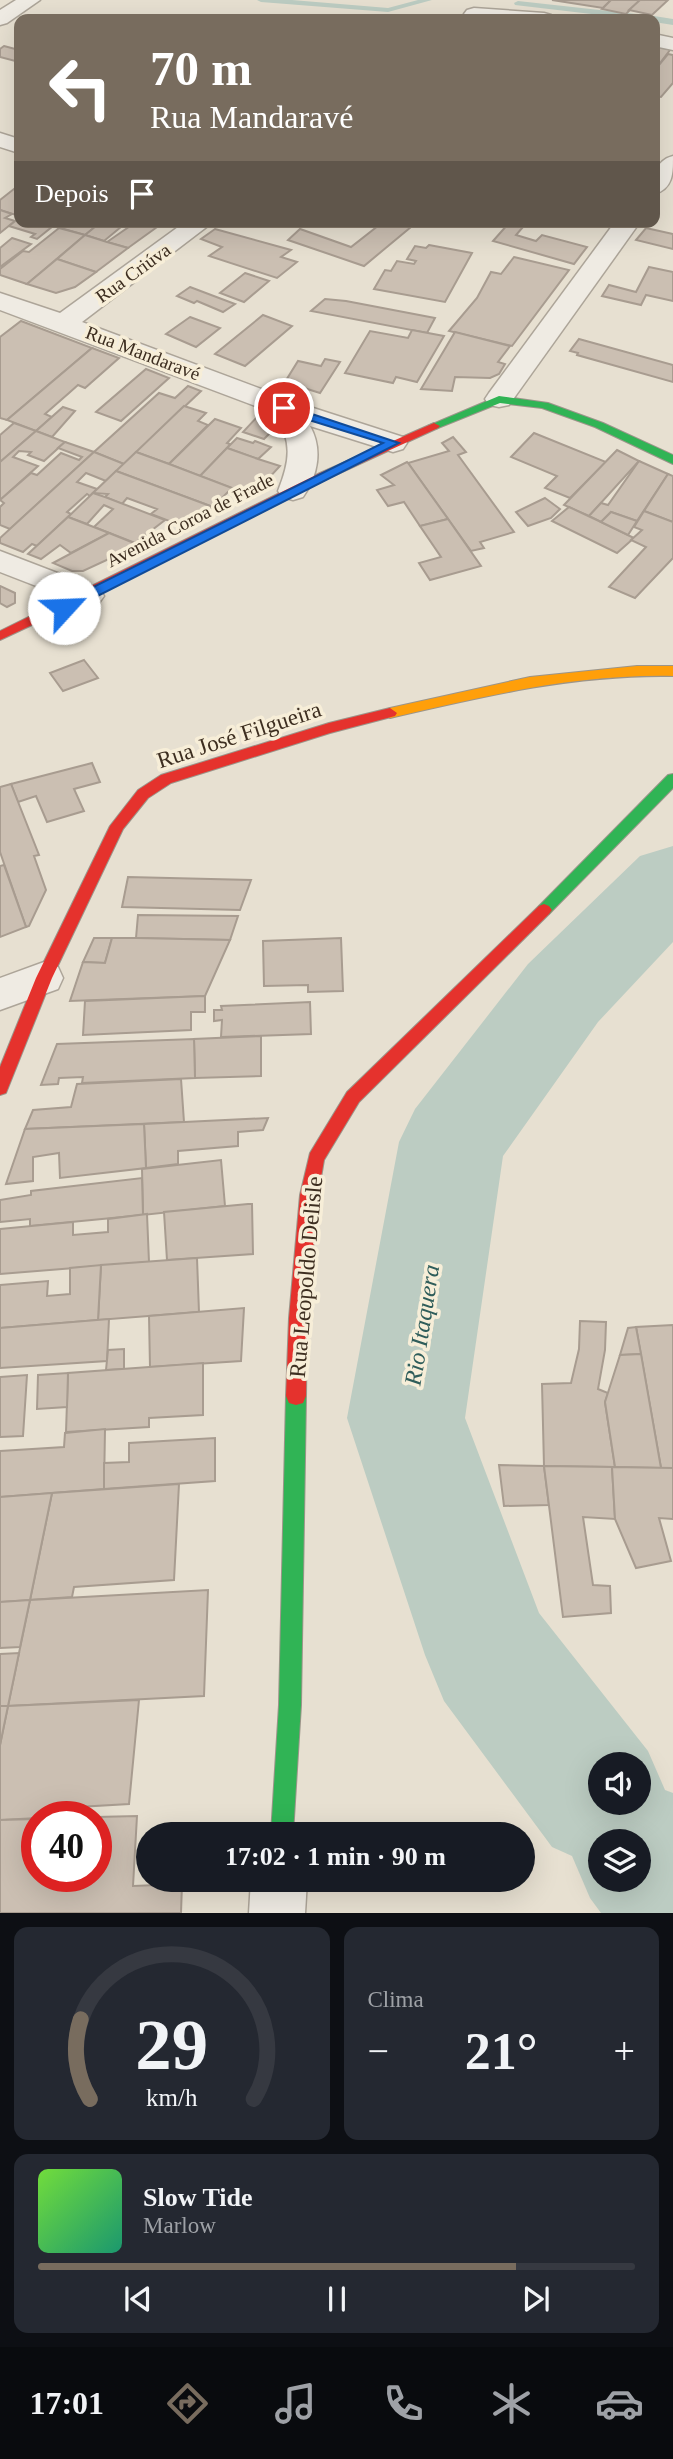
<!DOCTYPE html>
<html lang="pt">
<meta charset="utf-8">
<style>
:root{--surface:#171b24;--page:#242831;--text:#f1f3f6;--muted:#9ea1a6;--line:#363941;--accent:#786c5e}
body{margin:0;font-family:Georgia,serif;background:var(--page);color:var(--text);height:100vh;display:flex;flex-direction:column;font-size:26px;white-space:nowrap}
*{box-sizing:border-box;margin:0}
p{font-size:23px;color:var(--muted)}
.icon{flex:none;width:38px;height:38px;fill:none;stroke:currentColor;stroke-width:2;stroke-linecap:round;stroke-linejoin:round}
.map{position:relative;height:1913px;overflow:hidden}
.sheet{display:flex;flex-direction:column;gap:14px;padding:14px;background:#0d0f14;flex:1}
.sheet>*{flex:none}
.hud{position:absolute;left:14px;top:14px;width:646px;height:214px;border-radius:14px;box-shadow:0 7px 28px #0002;background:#786c5e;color:#fff;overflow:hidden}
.tools{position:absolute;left:588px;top:1752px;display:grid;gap:14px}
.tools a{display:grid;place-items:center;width:63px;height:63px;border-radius:50%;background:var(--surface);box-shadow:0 7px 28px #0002;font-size:35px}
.speed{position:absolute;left:21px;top:1801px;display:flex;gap:14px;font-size:35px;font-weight:700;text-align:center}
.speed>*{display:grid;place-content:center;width:91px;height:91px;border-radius:50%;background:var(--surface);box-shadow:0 7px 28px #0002;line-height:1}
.speed .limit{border:10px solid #d22;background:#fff;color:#111}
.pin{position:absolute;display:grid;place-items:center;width:60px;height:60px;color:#fff;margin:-30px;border:4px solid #fff;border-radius:50%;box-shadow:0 2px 7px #0007}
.me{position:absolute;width:77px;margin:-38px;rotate:65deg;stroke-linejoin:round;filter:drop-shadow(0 0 5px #0008)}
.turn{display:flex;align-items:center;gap:24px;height:147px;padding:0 21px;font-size:32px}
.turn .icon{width:91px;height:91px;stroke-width:2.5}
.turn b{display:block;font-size:49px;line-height:60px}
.then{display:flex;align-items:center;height:66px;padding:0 21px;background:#0003;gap:14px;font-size:26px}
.big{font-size:52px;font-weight:700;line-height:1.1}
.sheet .widget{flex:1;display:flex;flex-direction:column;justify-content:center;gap:10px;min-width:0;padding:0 24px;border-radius:14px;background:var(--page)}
.sheet .dial{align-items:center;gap:0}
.dial svg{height:182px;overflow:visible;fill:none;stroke:var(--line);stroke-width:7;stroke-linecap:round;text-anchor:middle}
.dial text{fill:var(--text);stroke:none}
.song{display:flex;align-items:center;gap:21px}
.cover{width:84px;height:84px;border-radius:10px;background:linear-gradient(135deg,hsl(100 70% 55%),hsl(160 70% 35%))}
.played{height:7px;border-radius:4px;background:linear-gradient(90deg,var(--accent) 80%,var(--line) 80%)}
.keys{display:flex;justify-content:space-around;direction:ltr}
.heat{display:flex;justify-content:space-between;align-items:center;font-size:38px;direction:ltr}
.sheet .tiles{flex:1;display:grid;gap:14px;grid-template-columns:1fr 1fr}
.widget:last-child{grid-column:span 2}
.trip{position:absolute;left:136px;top:1822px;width:399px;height:70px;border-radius:35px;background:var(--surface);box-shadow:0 7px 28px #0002;font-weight:700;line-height:70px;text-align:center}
.tabs{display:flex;height:112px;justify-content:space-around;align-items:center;background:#090b0e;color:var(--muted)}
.tabs .icon{width:49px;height:49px}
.tabs .selected{color:var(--accent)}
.tabs b{font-size:32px;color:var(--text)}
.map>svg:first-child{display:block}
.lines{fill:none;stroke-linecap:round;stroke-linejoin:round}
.stream{fill:#bcccc2;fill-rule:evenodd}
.river{fill:#bcccc2;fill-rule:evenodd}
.building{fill:#cbbfb2;stroke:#a89c90;stroke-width:2}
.street-casing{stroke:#ada599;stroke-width:3}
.fast-casing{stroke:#9c958a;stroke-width:2}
.slow-casing{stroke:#9c958a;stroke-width:2}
.jam-casing{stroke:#9c958a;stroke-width:2}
.street{fill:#efebe3;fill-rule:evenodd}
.fast{fill:#30b455;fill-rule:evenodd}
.slow{fill:#ff9f0a;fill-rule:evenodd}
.jam{fill:#e5322d;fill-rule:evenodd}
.route{fill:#1a73e8;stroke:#114b97;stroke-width:2}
.labels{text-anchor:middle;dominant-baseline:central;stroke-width:7;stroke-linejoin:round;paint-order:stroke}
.far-street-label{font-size:19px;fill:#3d2e20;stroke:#f7eed8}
.street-label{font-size:23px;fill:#3d2e20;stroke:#f7eed8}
.water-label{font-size:24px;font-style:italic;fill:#2f5d5a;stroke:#f7eed8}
</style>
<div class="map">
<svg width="673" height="1913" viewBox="0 0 673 1913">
<rect width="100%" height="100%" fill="#e7e0d1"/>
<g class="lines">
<g class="stream">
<polygon points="257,0 292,0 388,8 418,0 432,0 388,12 261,2"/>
<polygon points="518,1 654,16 673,19 673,25 654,22 654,19 634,19 515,5 514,3"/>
</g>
<path class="river" d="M 673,846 L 673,942 L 598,1022 L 503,1156 L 465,1418 L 539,1613 L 648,1751 L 665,1790 L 673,1793 L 673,1913 L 601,1913 L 590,1898 L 572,1856 L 552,1847 L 444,1701 L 425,1655 L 347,1418 L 399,1142 L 415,1109 L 528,964 L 640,856 ZM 600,1764 L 639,1764 L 639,1802 L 600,1802 ZM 600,1841 L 639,1841 L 639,1880 L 600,1880 Z"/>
</g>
<g class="building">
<polygon points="552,0 611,0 603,8"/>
<polygon points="611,0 640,0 626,14 602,9"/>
<polygon points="640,0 668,0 652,15 629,10"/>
<polygon points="654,43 673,46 654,71"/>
<polygon points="4,46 19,50 19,62 0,57 0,49"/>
<polygon points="668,54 673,55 673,83 661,97 654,96 654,71"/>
<polygon points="19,185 19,216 0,210 0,200"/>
<polygon points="0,210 12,214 5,218 15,221 0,233"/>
<polygon points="19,218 19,222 41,222 53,226 37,239 31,237 35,234 9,226"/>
<polygon points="58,222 101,222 85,235 53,226"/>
<polygon points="101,222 127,222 104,241 85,235"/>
<polygon points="136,222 164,222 128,248 107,242"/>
<polygon points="383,222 417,222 364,266 288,240 300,229 351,247"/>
<polygon points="509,223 523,227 516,235 536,241 542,235 587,247 574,264 493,241"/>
<polygon points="59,228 85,235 27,284 0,275 0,269 23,251 29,252"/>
<polygon points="646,228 673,234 673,249 636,240"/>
<polygon points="215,229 291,250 281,257 297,262 277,278 209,256 222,247 201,239"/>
<polygon points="85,235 107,242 128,248 96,272 57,259"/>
<polygon points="12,238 31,244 0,267 0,248"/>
<polygon points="429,245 472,253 445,302 374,289 385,270 391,271 397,261 414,264 416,261 407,259 415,246 426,248"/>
<polygon points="514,257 569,270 512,346 449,331 477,298 491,272 501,274"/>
<polygon points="57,259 96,272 75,287 56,293 27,284"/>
<polygon points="649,267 673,272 673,301 646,295 641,305 602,296 609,285 636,292"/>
<polygon points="245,273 269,281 244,302 220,293"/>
<polygon points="190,287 235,304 223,312 197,301 194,303 177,296"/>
<polygon points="325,299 346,301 435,318 427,333 311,311"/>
<polygon points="263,315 292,326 245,366 215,354"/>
<polygon points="190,317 220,328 196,347 166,334"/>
<polygon points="21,321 92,348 7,420 0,418 0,337"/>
<polygon points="412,330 444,336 417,382 396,377 393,383 345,373 370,331 408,338"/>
<polygon points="455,332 510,346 498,362 505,364 499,374 490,378 455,377 452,391 421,389"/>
<polygon points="579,339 673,365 673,382 577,355 578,353 570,351"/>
<polygon points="92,348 119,358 85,388 78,385 69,393 45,414 52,417 36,431 7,420"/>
<polygon points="325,359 340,362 320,393 285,382 298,361 321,366"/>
<polygon points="146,369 169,378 121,421 96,412"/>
<polygon points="188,386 201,391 124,464 94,452 159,393 175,398"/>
<polygon points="184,406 206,413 198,421 208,425 169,464 136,452"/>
<polygon points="63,407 75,411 52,437 36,431"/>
<polygon points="258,416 280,423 264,439 243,432"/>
<polygon points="215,419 241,428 227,443 230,444 227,448 200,476 169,464"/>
<polygon points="14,423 36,431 0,462 0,435"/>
<polygon points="36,431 65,442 44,461 28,455 31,452 19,451 13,457 38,466 0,500 0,462"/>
<polygon points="534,433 606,462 570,498 545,488 557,476 511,457"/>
<polygon points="453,437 466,452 458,455 514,532 480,542 484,548 471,551 408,463 449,451 442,443"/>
<polygon points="237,438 253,443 255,441 271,447 258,459 227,448"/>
<polygon points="65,442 94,452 10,529 0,525 0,507 4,503 0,500 31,473 37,475 61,453 79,460 82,457 58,448"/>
<polygon points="227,448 258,459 280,466 252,496 200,476"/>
<polygon points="617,450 639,461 589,516 564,505"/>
<polygon points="94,452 124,464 106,481 86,473 77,482 97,489 90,496 87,494 67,512 71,514 37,546 32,544 23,552 0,543 0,538"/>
<polygon points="136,452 169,464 232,488 213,507 116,471"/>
<polygon points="639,461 668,474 637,521 611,512 601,522 589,516 601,503 608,505"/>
<polygon points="407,462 408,463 448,519 420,526 404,502 388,506 377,490 394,485 381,475"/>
<polygon points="116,471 213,507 182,526 151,514 157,509 127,498 122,504 105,497 108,494 93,493"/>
<polygon points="668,474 673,476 673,522 644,511"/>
<polygon points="93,493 105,497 165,520 135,543 94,527 113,509 104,505 87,524 68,517"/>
<polygon points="545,498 560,509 551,518 528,526 516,512"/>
<polygon points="569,507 601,522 634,538 617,553 552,521"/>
<polygon points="644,511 673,522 673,558 635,598 609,587 646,547 631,540 642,530 634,527"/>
<polygon points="611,512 637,521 628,535 601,522"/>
<polygon points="68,517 109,533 71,553 60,545 41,559 28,554"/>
<polygon points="448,519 481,566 430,580 419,563 441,557 420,526"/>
<polygon points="109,533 139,545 83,571 72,571 53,563"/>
<polygon points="0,586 15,593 15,603 7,607 0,603"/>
<polygon points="84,660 98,678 63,691 50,673"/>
<polygon points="92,763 100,782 74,789 84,811 47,822 36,796 18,802 11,784"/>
<polygon points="11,784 39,855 34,856 46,890 29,926 26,927 0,852 0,787"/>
<polygon points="4,865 26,927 0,937 0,866"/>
<polygon points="128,877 251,880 240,910 122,907"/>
<polygon points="138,915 238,916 230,940 136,938"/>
<polygon points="94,938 112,938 105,963 83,962"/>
<polygon points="112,938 136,938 230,940 205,996 70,1001 83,962 105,963"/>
<polygon points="341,938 343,991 308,992 308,985 264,986 263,941"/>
<polygon points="205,996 205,1012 191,1012 191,1030 83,1035 85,1001"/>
<polygon points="310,1002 311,1034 221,1037 222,1020 214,1021 214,1010 222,1010 221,1006"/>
<polygon points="261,1036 261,1076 195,1078 194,1039"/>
<polygon points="194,1039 195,1078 82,1083 83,1077 59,1078 58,1084 41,1085 57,1044"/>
<polygon points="181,1079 184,1122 25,1129 33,1110 71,1107 77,1084"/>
<polygon points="268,1118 263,1130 238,1132 238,1146 178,1151 178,1164 146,1168 144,1124"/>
<polygon points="144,1124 146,1168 60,1178 59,1153 33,1157 33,1181 6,1184 25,1129"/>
<polygon points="221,1160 225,1206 143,1215 142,1169"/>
<polygon points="142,1178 143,1215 30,1226 30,1219 0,1222 0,1200 31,1195 31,1191"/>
<polygon points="248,1204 252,1204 253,1254 167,1260 164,1212"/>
<polygon points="147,1214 149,1262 0,1274 0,1229 73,1222 73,1235 108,1232 108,1219"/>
<polygon points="197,1258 199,1312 98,1320 101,1265"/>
<polygon points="101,1265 98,1320 0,1328 0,1285 48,1281 47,1296 70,1294 70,1268"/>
<polygon points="244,1308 241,1361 150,1367 149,1316"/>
<polygon points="109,1319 107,1361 0,1368 0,1328"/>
<polygon points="580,1321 606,1322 605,1350 598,1389 608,1393 605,1402 615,1467 544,1466 542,1384 571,1383 579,1349"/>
<polygon points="673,1325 673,1468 661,1468 636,1327"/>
<polygon points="636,1327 641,1354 620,1355 628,1328"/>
<polygon points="124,1349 124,1369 106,1370 108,1350"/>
<polygon points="641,1354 661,1468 615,1467 605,1402 620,1355"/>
<polygon points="203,1363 203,1415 149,1418 149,1427 66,1432 68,1373"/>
<polygon points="68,1373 67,1407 37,1409 38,1375"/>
<polygon points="27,1375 23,1436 0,1437 0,1377"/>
<polygon points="105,1429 104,1489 0,1497 0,1451 64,1447 65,1433"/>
<polygon points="215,1438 215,1481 104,1489 104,1463 129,1462 129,1443"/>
<polygon points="499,1465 544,1466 549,1505 504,1506"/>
<polygon points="544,1466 612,1467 615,1519 583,1517 593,1585 610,1586 611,1613 563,1617"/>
<polygon points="612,1467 673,1468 673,1519 659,1518 671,1561 636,1568 615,1519"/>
<polygon points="179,1484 174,1580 74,1587 72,1597 30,1600 52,1493"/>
<polygon points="52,1493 30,1600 0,1602 0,1497"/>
<polygon points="208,1590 204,1696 8,1706 30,1600"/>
<polygon points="30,1600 20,1647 0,1648 0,1602"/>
<polygon points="19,1653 8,1706 0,1706 0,1654"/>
<polygon points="139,1700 129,1804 78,1807 77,1816 0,1820 0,1745 8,1706"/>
<polygon points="0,1706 8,1706 0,1745"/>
<polygon points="137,1816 133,1886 182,1884 181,1913 0,1913 0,1820 37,1819 37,1876 96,1876 96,1817"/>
</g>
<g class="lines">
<g class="street-casing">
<g id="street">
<polygon points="16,0 40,0 7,23 0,25 0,10"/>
<polygon points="474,8 544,13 551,15 554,19 467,18 464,14 467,10"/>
<polygon points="654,34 673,38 673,50 654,46"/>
<polygon points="0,133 19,139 19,153 0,147"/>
<path d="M 673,156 C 673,173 673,189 654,194 C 654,177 654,161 673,156 Z"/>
<path d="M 185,222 L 213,222 L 82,322 L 304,405 L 403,437 L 407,443 L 403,449 L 393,452 L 310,426 C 323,449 318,476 303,497 L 293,500 L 283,497 L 278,491 C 290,461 293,441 274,413 L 0,310 L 0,293 L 60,313 Z"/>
<polygon points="615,222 640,222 509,405 499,407 489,405 485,399 489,393"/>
<polygon points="0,551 99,589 104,596 99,603 88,606 0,572"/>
<polygon points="44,962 58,967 63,978 58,989 0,1010 0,978"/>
<polygon points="251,1880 307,1880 305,1913 249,1913"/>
</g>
</g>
<g class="fast-casing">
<g id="fast">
<polygon points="499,396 548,403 603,423 673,455 673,464 595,427 542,408 500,403 438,428 434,429 428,426"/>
<polygon points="673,774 673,788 549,914 539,914 536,910 539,906 668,775"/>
<polygon points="296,1387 303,1389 306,1396 301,1705 293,1834 271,1834 279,1705 286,1396 289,1389"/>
</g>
</g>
<g class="slow-casing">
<path id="slow" d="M 637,666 L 673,666 L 673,676 C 576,674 484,696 390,718 L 383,713 L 390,708 L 530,677 Z"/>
</g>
<g class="jam-casing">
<g id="jam">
<polygon points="434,423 440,426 438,428 329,478 113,587 0,640 0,631 320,473"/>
<polygon points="390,708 397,713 395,716 330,733 171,783 148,798 123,829 52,978 6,1093 0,1095 0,1067 36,978 110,826 138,790 161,775 329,723"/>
<polygon points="544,904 549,906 552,910 549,914 359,1102 324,1160 318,1195 307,1318 306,1396 303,1403 296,1405 289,1403 286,1396 289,1318 300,1195 310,1153 347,1092 539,906"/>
</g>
</g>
<use href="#street" class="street"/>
<use href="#fast" class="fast"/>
<use href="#slow" class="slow"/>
<use href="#jam" class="jam"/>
</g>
<polygon class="route" points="280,406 288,406 399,443 68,611 59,611 59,604 383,443 280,411"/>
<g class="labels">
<g class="far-street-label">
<text transform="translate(133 273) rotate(-36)">Rua Criúva</text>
<text transform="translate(143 353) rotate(21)">Rua Mandaravé</text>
<text transform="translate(190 520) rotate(-27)">Avenida Coroa de Frade</text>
</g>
<g class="street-label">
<text transform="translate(239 735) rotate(-18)">Rua José Filgueira</text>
<text transform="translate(306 1277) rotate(-85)">Rua Leopoldo Delisle</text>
</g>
<g class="water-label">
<text transform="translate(422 1325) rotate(-81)">Rio Itaquera</text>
</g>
</g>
</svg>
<div class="tools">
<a><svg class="icon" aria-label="sound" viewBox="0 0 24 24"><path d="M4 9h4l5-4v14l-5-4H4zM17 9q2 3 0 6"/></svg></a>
<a><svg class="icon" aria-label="layers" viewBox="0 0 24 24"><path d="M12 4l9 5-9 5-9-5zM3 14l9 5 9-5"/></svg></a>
</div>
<div class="speed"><div class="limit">40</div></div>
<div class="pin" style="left:284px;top:408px;background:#d93025"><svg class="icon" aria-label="arrive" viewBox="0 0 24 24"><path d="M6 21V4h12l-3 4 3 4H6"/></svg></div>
<svg class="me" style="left:64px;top:608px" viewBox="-20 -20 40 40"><circle r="19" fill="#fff"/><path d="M0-13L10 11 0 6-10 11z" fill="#1a73e8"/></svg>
<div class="trip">17:02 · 1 min · 90 m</div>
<div class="hud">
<div class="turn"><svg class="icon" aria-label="left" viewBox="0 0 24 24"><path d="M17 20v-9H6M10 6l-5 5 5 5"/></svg><div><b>70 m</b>Rua Mandaravé</div></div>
<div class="then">Depois<svg class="icon" aria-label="arrive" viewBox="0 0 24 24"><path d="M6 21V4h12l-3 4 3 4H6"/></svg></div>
</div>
</div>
<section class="sheet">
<div class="tiles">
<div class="widget dial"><svg viewBox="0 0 100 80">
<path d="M14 69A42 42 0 1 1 86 69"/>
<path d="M14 69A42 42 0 0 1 10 34" stroke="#786c5e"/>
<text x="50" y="56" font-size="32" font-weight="700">29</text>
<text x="50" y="72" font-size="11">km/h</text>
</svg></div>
<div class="widget"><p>Clima</p>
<div class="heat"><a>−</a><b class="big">21°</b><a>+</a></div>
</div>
<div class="widget">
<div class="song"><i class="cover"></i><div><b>Slow Tide</b><p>Marlow</p></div></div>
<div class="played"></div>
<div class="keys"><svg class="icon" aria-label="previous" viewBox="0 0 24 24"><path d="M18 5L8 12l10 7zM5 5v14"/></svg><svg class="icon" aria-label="pause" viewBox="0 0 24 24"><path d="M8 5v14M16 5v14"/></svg><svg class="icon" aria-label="next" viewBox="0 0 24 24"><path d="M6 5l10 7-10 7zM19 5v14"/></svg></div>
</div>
</div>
</section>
<nav class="tabs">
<b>17:01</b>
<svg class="icon selected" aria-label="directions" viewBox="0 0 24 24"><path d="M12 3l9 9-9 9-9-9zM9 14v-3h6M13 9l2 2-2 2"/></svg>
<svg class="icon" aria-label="music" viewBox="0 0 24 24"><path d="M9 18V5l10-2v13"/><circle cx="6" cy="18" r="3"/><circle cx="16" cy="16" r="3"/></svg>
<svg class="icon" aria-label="phone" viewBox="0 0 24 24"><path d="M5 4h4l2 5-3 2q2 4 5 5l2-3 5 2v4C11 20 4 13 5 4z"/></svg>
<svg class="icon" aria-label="climate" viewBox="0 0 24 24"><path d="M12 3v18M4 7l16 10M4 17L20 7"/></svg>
<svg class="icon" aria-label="car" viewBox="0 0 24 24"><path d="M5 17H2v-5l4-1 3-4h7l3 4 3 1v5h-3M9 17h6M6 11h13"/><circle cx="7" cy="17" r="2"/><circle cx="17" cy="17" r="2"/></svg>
</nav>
